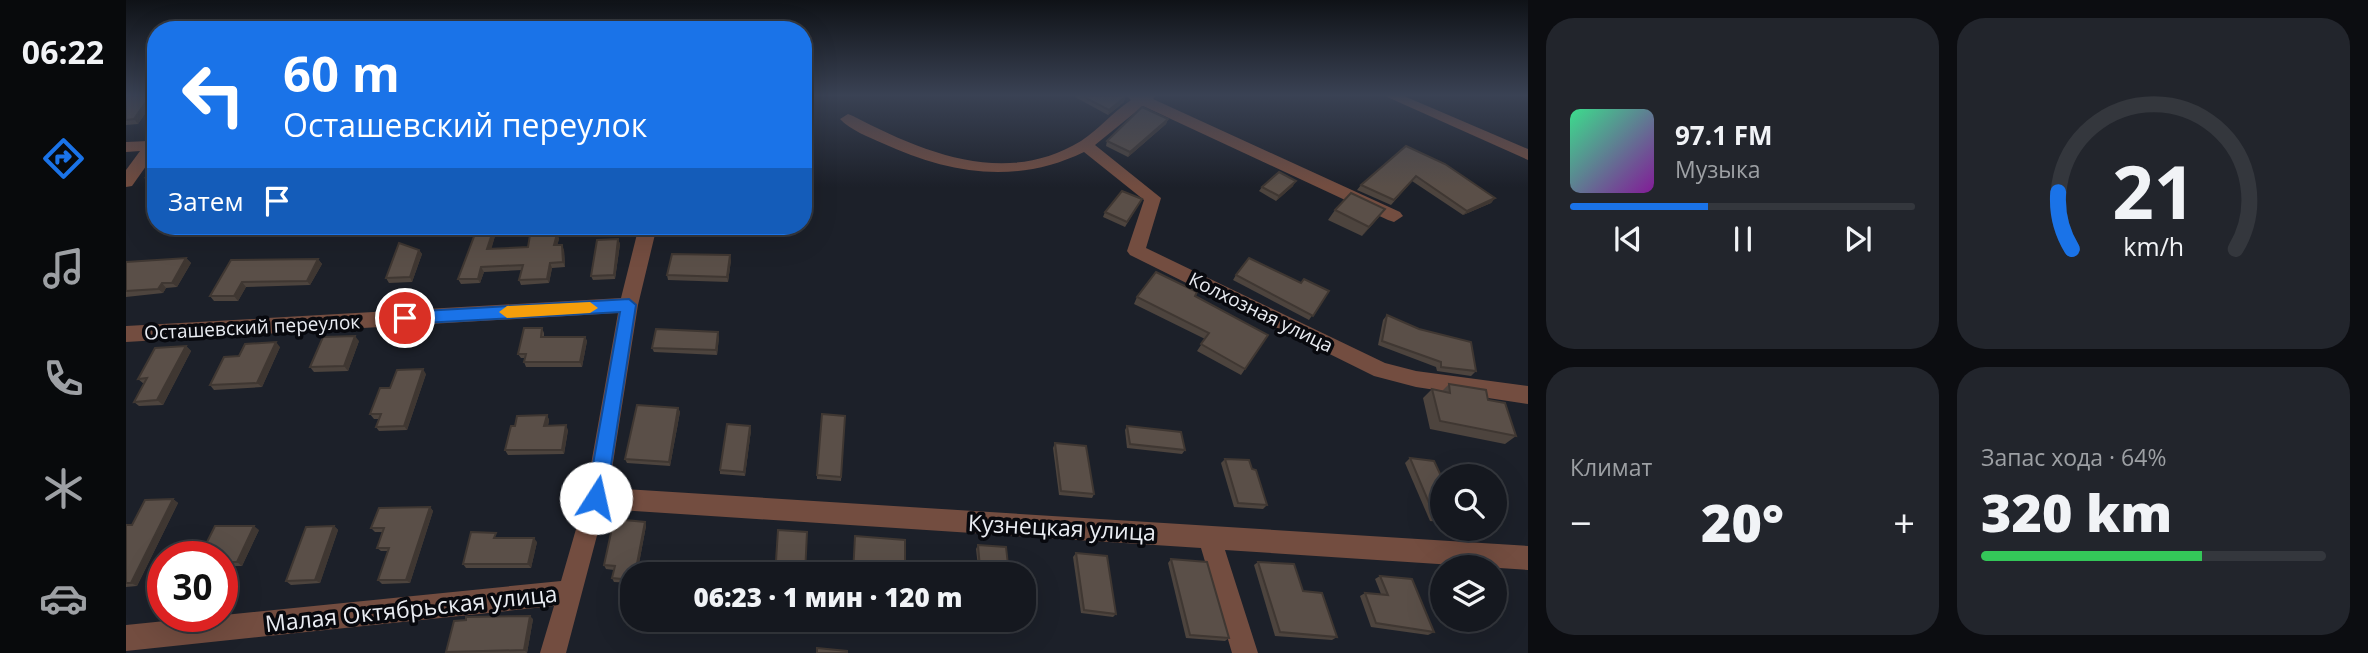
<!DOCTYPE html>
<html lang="ru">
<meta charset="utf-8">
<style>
:root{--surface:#15181f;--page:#22252c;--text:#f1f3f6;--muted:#9da0a4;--line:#34373d;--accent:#1a73e8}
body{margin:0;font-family:"Open Sans",sans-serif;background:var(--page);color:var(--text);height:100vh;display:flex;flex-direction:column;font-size:26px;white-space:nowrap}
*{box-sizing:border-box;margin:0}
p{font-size:23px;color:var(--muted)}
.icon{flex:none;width:38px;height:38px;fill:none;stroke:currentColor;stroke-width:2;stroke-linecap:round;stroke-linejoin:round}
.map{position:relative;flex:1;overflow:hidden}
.side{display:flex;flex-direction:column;gap:18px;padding:18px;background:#0c0d11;width:840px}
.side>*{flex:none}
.top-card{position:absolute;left:21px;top:21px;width:665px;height:214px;border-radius:28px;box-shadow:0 7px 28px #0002,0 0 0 2px var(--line);background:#1a73e8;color:#fff;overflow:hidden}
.controls{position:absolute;left:1304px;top:464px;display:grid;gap:14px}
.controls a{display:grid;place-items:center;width:77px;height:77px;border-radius:50%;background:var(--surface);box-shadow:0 7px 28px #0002,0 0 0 2px var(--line);font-size:35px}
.speed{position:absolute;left:21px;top:541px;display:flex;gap:14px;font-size:35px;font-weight:700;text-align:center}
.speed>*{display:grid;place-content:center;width:91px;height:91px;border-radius:50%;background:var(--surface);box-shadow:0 7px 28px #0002,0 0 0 2px var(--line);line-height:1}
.speed .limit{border:10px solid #d22;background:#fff;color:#111}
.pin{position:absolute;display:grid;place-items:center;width:60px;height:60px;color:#fff;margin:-30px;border:4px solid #fff;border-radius:50%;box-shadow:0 2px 7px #0007}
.me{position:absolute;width:77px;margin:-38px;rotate:10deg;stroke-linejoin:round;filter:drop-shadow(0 0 5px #0008)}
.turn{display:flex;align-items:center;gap:24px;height:147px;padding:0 21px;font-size:32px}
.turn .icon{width:91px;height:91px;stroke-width:2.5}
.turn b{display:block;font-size:49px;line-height:60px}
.then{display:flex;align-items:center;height:66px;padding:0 21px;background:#0003;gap:14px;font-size:26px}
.big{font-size:52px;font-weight:800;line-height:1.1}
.side .widget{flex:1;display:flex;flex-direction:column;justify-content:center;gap:10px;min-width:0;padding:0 24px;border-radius:28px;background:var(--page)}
.side .dial{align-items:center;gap:0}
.dial svg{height:182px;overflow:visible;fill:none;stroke:var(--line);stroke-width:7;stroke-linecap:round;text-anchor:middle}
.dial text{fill:var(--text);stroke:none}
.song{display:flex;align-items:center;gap:21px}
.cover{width:84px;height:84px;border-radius:10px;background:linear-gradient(135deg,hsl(150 70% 55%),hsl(290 70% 35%))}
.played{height:7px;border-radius:4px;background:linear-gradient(90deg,var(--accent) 40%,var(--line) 40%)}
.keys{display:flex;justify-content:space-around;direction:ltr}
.heat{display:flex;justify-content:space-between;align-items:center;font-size:38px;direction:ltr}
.charge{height:10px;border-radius:5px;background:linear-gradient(90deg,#34c759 64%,var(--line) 0)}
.side .tiles{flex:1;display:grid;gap:18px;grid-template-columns:repeat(2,1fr)}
.trip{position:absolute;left:494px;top:562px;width:416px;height:70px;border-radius:28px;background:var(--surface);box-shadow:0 7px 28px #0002,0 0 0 2px var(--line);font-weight:800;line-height:70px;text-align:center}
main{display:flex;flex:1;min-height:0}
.dock{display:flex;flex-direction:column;width:126px;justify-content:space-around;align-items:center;background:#080a0c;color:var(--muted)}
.dock .icon{width:49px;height:49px}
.dock .selected{color:var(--accent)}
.dock b{font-size:32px;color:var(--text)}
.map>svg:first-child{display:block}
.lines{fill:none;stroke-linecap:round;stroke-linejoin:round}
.minor{fill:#734d40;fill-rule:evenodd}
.tertiary{fill:#734d40;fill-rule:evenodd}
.wall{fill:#4d443e}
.shaded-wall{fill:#3f3732}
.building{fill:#5a4f48;stroke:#3f3732;stroke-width:2}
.route{fill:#1a73e8;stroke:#114b97;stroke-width:2}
.slow{fill:#f59e0b}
.labels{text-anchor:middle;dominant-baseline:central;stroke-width:7;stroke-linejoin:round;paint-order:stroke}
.street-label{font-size:19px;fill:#e9ecf2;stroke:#08090e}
.near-street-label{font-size:23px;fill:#e9ecf2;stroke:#08090e}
</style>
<main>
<nav class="dock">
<b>06:22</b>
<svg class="icon selected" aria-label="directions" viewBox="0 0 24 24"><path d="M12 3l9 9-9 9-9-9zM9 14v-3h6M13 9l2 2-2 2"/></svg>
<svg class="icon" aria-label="music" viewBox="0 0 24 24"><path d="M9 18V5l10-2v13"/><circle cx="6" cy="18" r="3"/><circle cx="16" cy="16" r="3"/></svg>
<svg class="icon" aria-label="phone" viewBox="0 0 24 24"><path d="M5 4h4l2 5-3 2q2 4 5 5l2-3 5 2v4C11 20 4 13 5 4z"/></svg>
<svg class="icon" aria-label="climate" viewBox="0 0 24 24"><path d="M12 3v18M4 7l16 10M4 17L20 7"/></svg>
<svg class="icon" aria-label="car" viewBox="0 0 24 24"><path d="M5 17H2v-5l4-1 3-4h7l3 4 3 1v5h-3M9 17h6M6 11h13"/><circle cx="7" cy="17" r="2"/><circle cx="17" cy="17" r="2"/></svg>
</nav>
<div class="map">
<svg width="1402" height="653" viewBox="0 0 1402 653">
<rect width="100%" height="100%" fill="#1c2029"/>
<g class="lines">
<g class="minor">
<path d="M 1001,96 L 1029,96 L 1027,99 L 1274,212 L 1277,216 L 1268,222 L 1262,220 L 1017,106 L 969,145 L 1035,198 L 1020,248 L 1259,363 L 1290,371 L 1402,386 L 1402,404 L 1290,387 L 1248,376 L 1004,255 L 1001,251 L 1018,200 L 958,152 C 890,185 823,174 756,143 C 743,137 724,130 714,119 L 722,114 L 727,116 C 798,153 880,187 955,141 C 973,129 987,112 1005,100 Z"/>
<polygon points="30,136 30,152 6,186 0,187 0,170 14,151 0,152 0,142 22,141"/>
<polygon points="513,226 531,226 512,305 483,488 1402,546 1402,570 1099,550 1132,653 1106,653 1075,548 478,509 440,653 414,653 428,606 0,651 0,625 435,581 459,498 492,313 0,342 0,326 495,298"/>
</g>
<polygon class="tertiary" points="1259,96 1278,96 1402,149 1402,160"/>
</g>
<g class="wall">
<polygon points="2,96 27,96 29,99 12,124 0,125 0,99"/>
<polygon points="949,96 997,96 999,97 998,102 982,115 949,97"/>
<polygon points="1042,119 1040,124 1002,157 980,146 981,141"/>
<polygon points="1280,146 1369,198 1365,203 1337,215 1286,181 1265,205 1231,190 1235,185"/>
<polygon points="30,162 30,191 26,192 22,187 25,182 20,177"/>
<polygon points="1167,186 1150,201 1133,191 1136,187"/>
<polygon points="1016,199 999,227 977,217 979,212"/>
<polygon points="1209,210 1252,218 1236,236 1202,220"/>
<polygon points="367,231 369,236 365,249 402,247 431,234 433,239 431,245 438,250 439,267 426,268 423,283 395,285 393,280 396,270 358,272 354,283 335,284 332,279"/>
<polygon points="492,239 494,244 489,279 467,280 465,276"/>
<polygon points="293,250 296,254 286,282 263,283 260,278"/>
<polygon points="60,258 65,263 51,287 40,288 37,293 0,297 0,262"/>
<polygon points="192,259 196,264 184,285 120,287 112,301 88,301 84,296 105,260"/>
<polygon points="605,260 602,282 542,280 541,275"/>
<polygon points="1110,275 1175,283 1203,291 1183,320 1107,280"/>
<polygon points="1011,297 1142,335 1115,375 1071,351 1079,339 1008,304"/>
<polygon points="1261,315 1350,371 1345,376 1311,371 1310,367 1252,345 1257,320"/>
<polygon points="416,328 418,333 418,337 459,337 461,341 456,367 400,367 398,362 399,358 395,358 392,354"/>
<polygon points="593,337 591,355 528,352 526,348"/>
<polygon points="233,341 222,371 188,372 184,367"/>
<polygon points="60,346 65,351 37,405 13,406 8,402 18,384 12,379"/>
<polygon points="154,347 136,387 88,390 84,385 113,356"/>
<polygon points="300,374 281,430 253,431 250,427 253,419 248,419 244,414 264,388"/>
<polygon points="1323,384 1362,400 1390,436 1379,444 1304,429 1297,398 1306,389 1316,391"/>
<polygon points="552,408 554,412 544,466 501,463 499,459"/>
<polygon points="421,415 423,420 422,426 442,430 438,454 382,455 379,450 389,426"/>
<polygon points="719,416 715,481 691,479 691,475"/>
<polygon points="624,426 625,430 619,476 594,474 594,470"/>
<polygon points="1001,426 1059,450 1056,454 1001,448 999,430"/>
<polygon points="929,443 968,494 966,498 933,495 927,448"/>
<polygon points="1284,458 1316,478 1316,522 1304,521 1279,463"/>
<polygon points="1099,459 1126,469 1141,505 1137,509 1108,507 1095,463"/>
<polygon points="47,499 52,503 11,586 0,587 0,525 6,525"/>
<polygon points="304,507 307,511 284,583 256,584 252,580 262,551 255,551 251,548 256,532 249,532 245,528"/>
<polygon points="519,522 520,526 511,574 506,574 506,583 488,582 486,578 488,570 480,569 478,565"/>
<polygon points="208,526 212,530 194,583 165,585 160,581"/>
<polygon points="133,530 116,566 108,566 96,591 96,556"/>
<polygon points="373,537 372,538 411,542 405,568 340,568 337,564"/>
<polygon points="852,545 883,574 842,574 843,567 852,567 850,549"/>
<polygon points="950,553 990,614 987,617 955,613 947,557"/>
<polygon points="1045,559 1103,638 1099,641 1060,638 1042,563"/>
<polygon points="1132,562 1177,591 1211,637 1206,640 1149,636 1128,565"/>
<polygon points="1254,576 1308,632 1302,635 1245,627 1234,596 1239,593 1255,594 1249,579"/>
<polygon points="407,619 401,653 322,653 320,652"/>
</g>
<g class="shaded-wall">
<polygon points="24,96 27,96 29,99 12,124 8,119"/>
<polygon points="999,97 998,102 982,115 983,110"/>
<polygon points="1042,119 1040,124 1002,157 1004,152"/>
<polygon points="1170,181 1167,186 1150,201 1153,196"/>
<polygon points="1369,198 1365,203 1337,215 1341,211"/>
<polygon points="1259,209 1252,218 1236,236 1243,227"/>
<polygon points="367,231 369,236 364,254 361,249"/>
<polygon points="431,234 433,239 430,250 428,245"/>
<polygon points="492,239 494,244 489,279 488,275"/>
<polygon points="436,245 438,250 439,267 437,262"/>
<polygon points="293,250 296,254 286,282 284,277"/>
<polygon points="604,255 605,260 602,282 601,277"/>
<polygon points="60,258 65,263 51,287 46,283"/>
<polygon points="192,259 196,264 184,285 181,281"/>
<polygon points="424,263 426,268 423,283 421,279"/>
<polygon points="355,267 358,272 354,283 352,279"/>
<polygon points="116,282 120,287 112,301 108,296"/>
<polygon points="36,283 40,288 37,293 32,289"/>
<polygon points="592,332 593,337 591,355 590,350"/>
<polygon points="229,336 233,341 222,371 218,366"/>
<polygon points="459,337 461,341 456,367 454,362"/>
<polygon points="150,342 154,347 136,387 131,383"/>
<polygon points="60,346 65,351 37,405 31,400"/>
<polygon points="297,369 300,374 281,430 278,426"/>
<polygon points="552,408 554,412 544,466 543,462"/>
<polygon points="421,415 423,420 421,430 418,426"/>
<polygon points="440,425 442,430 438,454 436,450"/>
<polygon points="624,426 625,430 619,476 618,472"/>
<polygon points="47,499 52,503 11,586 5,583"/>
<polygon points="304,507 307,511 284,583 280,580"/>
<polygon points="519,522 520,526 511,574 509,574"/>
<polygon points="128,526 133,530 116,566 111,562"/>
<polygon points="208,526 212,530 194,583 189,580"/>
<polygon points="408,538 411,542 405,568 402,564"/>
<polygon points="103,562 108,566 96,591 96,576"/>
<polygon points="404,616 407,619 401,653 398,650"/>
</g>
<g class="building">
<polygon points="2,96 24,96 8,119 0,120 0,99"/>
<polygon points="956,96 997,96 999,97 983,110"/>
<polygon points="1016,107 1042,119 1004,152 981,141"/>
<polygon points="1280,146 1319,164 1369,198 1341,211 1290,176 1268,200 1235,185"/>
<polygon points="30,162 30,186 22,187 28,176 20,177"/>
<polygon points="1153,172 1170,181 1153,196 1136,187"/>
<polygon points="996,191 1016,199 1001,222 979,212"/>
<polygon points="1225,193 1259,209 1243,227 1209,210"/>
<polygon points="352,226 367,231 361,249 402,247 404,235 431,234 428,245 436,245 437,262 424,263 421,279 393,280 397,265 355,267 352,279 332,279"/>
<polygon points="492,239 488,275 465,276 471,240"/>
<polygon points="273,243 293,250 284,277 260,278"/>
<polygon points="546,254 604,255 601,277 541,275"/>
<polygon points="60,258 46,283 36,283 32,289 0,291 0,262"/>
<polygon points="1123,258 1175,283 1178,279 1203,291 1187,316 1110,275"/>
<polygon points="192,259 181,281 116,282 108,296 84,296 105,260"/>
<polygon points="1030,272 1071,292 1069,296 1142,335 1119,369 1075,344 1083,333 1011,297"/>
<polygon points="1261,315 1293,329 1345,342 1350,371 1315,367 1315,362 1256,341"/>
<polygon points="398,328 416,328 415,337 459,337 454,362 398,362 400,354 392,354"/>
<polygon points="530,329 592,332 590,350 526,348"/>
<polygon points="229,336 218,366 184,367 197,337"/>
<polygon points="150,342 131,383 84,385 98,357 113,356 119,344"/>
<polygon points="60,346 31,400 8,402 21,378 12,379 29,348"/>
<polygon points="297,369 278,426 250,427 255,414 244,414 254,388 264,388 271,370"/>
<polygon points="1323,384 1360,390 1362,400 1379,403 1390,436 1314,421 1306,389 1324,393"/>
<polygon points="511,405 552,408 543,462 499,459"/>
<polygon points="696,414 719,416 715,477 691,475"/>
<polygon points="421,415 418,426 440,425 436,450 379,450 385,426 389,426 391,416"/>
<polygon points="601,424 624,426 618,472 594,470"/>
<polygon points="1001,426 1055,432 1059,450 1004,444"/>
<polygon points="929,443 960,446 968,494 935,491"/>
<polygon points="1284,458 1308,461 1316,478 1316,517 1309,517"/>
<polygon points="1099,459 1123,460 1126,469 1130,470 1141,505 1112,503"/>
<polygon points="47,499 5,583 0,583 0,525 6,525 19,500"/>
<polygon points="304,507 280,580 252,580 263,548 251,548 258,528 245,528 253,508"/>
<polygon points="488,519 519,522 509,574 506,574 506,580 486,578 489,566 478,565"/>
<polygon points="89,526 128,526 111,562 103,562 96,576 96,556 74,556"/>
<polygon points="208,526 189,580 160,581 180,527"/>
<polygon points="652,530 681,532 679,574 637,574 638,561 650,561"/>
<polygon points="345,532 370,533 368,538 408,538 402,564 337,564"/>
<polygon points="729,536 779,540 779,574 727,574"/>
<polygon points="852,545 880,547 883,574 843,574 843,567 854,568"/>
<polygon points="950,553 981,556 990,614 958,610"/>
<polygon points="1045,559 1081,562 1103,638 1064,635"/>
<polygon points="1132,562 1168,564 1177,591 1196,593 1211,637 1154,632"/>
<polygon points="1254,576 1286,579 1308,632 1250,623 1239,593 1262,595"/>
<polygon points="404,616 398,650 320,652 328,621 340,620 340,617"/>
<polygon points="691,648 721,651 721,653 691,653"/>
</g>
<linearGradient id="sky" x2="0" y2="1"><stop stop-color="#0f1217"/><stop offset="0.51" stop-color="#3a4254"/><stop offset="1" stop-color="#3a4254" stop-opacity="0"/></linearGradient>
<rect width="1402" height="187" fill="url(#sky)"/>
<polygon class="route" points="503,299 510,305 480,498 477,504 470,507 464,504 461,498 494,312 279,324 271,318 279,312"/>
<polygon class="slow" points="464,302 472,308 464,313 381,318 373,312 381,306"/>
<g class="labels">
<g class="street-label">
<text transform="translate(1135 312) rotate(26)">Колхозная улица</text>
<text transform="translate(126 327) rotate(-3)">Осташевский переулок</text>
</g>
<g class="near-street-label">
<text transform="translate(936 527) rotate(3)">Кузнецкая улица</text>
<text transform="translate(285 608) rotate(-6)">Малая Октябрьская улица</text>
</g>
</g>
</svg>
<div class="controls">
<a><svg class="icon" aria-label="search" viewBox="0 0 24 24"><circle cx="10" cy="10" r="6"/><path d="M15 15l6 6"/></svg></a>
<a><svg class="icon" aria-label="layers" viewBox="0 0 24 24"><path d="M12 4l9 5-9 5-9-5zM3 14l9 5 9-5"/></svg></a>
</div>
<div class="speed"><div class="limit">30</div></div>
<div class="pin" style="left:279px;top:318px;background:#d93025"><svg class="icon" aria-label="arrive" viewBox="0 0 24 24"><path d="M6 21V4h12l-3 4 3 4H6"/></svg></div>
<svg class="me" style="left:470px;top:498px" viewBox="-20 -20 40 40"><circle r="19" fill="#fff"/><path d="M0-13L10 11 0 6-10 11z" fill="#1a73e8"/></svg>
<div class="trip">06:23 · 1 мин · 120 m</div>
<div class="top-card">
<div class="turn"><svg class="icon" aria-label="left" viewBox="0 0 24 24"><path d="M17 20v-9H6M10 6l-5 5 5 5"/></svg><div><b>60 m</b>Осташевский переулок</div></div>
<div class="then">Затем<svg class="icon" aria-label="arrive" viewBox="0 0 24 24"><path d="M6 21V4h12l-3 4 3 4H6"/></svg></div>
</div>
</div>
<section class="side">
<div class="tiles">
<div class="widget">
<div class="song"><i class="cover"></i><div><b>97.1 FM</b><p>Музыка</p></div></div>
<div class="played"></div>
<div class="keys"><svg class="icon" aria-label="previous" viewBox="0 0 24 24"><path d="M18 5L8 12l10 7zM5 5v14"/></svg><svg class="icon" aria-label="pause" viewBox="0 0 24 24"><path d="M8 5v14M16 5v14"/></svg><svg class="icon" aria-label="next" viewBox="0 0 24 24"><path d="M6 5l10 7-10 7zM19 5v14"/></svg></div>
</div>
<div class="widget dial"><svg viewBox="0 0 100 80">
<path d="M14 69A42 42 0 1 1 86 69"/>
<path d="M14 69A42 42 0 0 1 8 44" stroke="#1a73e8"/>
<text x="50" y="56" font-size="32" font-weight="700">21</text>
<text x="50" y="72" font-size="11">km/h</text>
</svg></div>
<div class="widget"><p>Климат</p>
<div class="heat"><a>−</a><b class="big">20°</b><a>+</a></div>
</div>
<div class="widget"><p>Запас хода · 64%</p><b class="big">320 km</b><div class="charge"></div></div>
</div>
</section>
</main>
